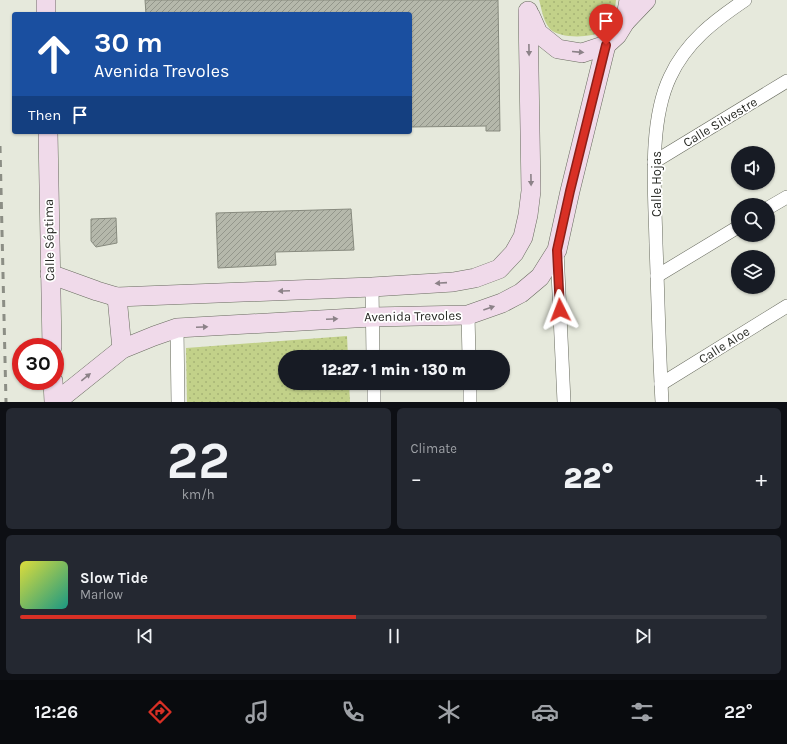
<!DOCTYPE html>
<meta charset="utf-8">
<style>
:root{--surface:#171b24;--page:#242831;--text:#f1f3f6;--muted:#9ea1a6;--line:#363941;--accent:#d93025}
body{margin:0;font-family:Karla,sans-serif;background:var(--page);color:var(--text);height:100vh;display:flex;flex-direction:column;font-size:15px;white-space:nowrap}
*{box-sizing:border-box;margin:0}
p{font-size:13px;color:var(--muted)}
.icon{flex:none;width:22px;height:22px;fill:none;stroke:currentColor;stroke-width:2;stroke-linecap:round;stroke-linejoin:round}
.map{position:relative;height:402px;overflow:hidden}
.details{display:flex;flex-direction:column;gap:6px;padding:6px;background:#0d0f14;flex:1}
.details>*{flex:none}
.hud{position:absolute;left:12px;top:12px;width:400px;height:122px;border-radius:4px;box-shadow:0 1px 3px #0004;background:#1a4fa0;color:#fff;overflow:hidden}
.fabs{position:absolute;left:731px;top:146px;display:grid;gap:8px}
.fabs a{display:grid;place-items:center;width:44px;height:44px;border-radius:50%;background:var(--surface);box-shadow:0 1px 3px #0004;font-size:20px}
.speed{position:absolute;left:12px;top:338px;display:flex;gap:8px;font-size:20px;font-weight:700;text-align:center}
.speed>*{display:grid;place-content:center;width:52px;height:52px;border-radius:50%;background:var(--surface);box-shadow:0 1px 3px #0004;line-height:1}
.speed .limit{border:6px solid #d22;background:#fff;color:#111}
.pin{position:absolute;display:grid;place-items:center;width:34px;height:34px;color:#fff;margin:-41px -17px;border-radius:50% 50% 50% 0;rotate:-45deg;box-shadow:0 0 4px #0007}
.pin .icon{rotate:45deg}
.me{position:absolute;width:44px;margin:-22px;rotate:357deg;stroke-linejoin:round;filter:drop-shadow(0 0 3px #0008)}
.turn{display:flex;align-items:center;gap:14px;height:84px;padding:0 16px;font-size:18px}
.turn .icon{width:52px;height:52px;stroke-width:2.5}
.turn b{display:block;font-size:28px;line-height:34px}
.then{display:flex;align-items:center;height:38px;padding:0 16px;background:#0003;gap:8px;font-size:15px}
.big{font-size:30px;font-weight:800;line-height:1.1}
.details .widget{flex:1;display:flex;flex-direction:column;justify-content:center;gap:6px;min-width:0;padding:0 14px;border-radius:6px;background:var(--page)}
.details .dial{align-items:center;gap:0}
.dial b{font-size:52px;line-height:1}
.song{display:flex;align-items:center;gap:12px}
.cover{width:48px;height:48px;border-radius:6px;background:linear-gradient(135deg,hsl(60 70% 55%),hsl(170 70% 35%))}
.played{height:4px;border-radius:2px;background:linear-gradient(90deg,var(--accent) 45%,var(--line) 45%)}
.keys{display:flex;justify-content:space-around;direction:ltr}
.heat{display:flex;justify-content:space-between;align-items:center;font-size:22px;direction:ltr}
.details .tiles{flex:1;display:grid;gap:6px;grid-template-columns:1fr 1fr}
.widget:last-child{grid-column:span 2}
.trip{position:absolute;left:278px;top:350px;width:232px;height:40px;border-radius:20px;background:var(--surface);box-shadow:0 1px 3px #0004;font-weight:800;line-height:40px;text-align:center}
.tabs{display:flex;height:64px;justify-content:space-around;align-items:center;background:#090b0e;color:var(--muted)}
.tabs .icon{width:28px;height:28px}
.tabs .current{color:var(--accent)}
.tabs b{font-size:18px;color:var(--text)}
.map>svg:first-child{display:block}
.park{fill:url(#park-dots)}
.building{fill:url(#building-hatch);stroke:#878a7e}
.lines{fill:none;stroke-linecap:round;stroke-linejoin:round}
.street-casing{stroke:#686b5f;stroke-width:14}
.secondary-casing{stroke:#686b5f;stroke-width:20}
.street{stroke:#fff;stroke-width:13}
.secondary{stroke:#f0daea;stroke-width:19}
.rail{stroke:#8c8e85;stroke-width:3;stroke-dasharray:7 7;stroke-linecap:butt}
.oneway{fill:#8c8288}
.route-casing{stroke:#8d1f18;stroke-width:10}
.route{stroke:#d93025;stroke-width:7}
.labels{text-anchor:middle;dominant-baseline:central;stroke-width:3.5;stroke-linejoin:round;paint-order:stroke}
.street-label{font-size:13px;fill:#282a25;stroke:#fff}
</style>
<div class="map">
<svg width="787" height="402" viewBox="0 0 787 402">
<defs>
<pattern id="park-dots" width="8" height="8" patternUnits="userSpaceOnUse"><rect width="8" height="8" fill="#c2d189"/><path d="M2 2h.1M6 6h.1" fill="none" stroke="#a7b476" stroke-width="1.8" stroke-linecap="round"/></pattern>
<pattern id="building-hatch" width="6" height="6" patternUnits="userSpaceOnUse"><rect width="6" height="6" fill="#b5b8ab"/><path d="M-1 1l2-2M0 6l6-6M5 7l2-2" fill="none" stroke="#93968b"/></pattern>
</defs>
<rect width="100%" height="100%" fill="#e6e9dc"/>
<g class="park">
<path d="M 539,0 L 616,0 C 615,10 613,24 603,31 C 593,38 559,39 550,29 C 543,21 542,10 539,0 Z"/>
<polygon points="347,336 348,357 285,357 285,383 349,383 350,402 187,402 186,348"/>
</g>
<g class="building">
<polygon points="145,0 498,0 500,131 486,131 486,126 410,127 410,14 146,14"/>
<polygon points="351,209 354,250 275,252 276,265 218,268 216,213"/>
<polygon points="116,218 117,243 96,247 91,241 91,219"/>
</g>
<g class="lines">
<g class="street-casing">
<g id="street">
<polyline points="654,162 787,81"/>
<polyline points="768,208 787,197"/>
<polyline points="557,250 564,402"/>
<polyline points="657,276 738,227"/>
<polyline points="372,287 373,357"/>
<polyline points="468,315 469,357"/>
<polyline points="177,328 178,402"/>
<polyline points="374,383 374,402"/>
<polyline points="470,383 470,402"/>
<polyline points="661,384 787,306"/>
<path d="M 662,402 C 659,350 658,297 656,244 C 655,194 648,123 670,77 C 686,42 714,21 745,0"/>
</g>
</g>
<g class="secondary-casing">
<g id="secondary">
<polyline points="46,0 46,14"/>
<polyline points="530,15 538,33 558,49 582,53 606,45 617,35 625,22 629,0"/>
<polyline points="625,22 646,0"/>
<polyline points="48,132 52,347"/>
<polyline points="50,274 97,291 117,297 372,287 453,282 475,278 499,269 514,253 523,237 528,215 531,191 528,11"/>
<polyline points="117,297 122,349"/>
<polyline points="53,381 54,402"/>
<polyline points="56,402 122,349 154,336 177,328 372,317 468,315 502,303 521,293 540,277 557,250 570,191 606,45"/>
</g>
</g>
<use href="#street" class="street"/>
<use href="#secondary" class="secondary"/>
<polyline class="rail" points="0,146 6,402"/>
</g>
<defs><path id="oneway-solid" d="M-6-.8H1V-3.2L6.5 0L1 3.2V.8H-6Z"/></defs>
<g class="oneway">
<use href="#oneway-solid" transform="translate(529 50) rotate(89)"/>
<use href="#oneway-solid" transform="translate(578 52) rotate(5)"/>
<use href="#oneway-solid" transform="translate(531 180) rotate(89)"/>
<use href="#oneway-solid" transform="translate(441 283) rotate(176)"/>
<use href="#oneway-solid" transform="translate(284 291) rotate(178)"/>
<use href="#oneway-solid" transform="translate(489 308) rotate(-19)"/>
<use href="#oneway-solid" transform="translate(332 319) rotate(-3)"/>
<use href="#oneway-solid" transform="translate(202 327) rotate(-3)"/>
<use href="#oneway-solid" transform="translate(86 377) rotate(-39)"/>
</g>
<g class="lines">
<g class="route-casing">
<polyline id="route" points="560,310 557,250 570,191 606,45"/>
</g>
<use href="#route" class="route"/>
</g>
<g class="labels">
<g class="street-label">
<text transform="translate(720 122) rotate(-31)">Calle Silvestre</text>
<text transform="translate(656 184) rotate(-90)">Calle Hojas</text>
<text transform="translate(49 240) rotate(-91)">Calle Séptima</text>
<text transform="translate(413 316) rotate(-1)">Avenida Trevoles</text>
<text transform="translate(724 345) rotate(-32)">Calle Aloe</text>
</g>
</g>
</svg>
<div class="fabs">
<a><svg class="icon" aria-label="sound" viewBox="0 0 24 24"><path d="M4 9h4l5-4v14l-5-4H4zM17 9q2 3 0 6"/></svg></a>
<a><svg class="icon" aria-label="search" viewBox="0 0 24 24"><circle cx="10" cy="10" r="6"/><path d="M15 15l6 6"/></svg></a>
<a><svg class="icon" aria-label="layers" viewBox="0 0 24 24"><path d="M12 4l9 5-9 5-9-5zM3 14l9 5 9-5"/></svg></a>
</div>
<div class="speed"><div class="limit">30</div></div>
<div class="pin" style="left:606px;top:45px;background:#d93025"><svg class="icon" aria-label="arrive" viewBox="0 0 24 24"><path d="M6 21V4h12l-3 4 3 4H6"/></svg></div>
<svg class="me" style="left:560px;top:310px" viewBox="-20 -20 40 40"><path d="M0-17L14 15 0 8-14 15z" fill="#d93025" stroke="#fff" stroke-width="4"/></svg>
<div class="trip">12:27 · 1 min · 130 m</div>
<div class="hud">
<div class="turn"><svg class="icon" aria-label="ahead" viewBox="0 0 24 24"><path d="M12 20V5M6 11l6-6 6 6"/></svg><div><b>30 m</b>Avenida Trevoles</div></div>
<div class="then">Then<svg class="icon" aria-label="arrive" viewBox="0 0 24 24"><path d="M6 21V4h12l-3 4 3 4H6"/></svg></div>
</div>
</div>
<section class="details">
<div class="tiles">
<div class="widget dial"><b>22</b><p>km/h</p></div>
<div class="widget"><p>Climate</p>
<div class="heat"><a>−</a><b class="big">22°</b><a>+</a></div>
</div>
<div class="widget">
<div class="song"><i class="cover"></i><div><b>Slow Tide</b><p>Marlow</p></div></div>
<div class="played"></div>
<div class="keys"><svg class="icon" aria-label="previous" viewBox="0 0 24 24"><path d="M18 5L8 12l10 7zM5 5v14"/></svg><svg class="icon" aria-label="pause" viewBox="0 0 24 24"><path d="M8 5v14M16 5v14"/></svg><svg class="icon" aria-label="next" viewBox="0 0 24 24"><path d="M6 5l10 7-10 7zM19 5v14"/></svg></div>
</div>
</div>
</section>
<nav class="tabs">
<b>12:26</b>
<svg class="icon current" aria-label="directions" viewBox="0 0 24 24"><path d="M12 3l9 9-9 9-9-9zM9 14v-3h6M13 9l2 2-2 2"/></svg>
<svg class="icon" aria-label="music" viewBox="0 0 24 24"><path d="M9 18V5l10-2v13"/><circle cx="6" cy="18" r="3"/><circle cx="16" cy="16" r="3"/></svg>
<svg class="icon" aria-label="phone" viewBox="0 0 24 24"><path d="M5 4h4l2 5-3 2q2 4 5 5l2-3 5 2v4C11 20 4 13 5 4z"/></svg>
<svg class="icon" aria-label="climate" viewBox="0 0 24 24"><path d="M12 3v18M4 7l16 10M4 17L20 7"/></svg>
<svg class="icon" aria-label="car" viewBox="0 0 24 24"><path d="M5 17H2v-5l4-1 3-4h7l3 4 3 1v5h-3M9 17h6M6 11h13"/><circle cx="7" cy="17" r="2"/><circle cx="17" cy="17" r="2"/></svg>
<svg class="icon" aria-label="filters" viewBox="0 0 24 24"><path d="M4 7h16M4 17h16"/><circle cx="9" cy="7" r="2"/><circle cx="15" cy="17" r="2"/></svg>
<b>22°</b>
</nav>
